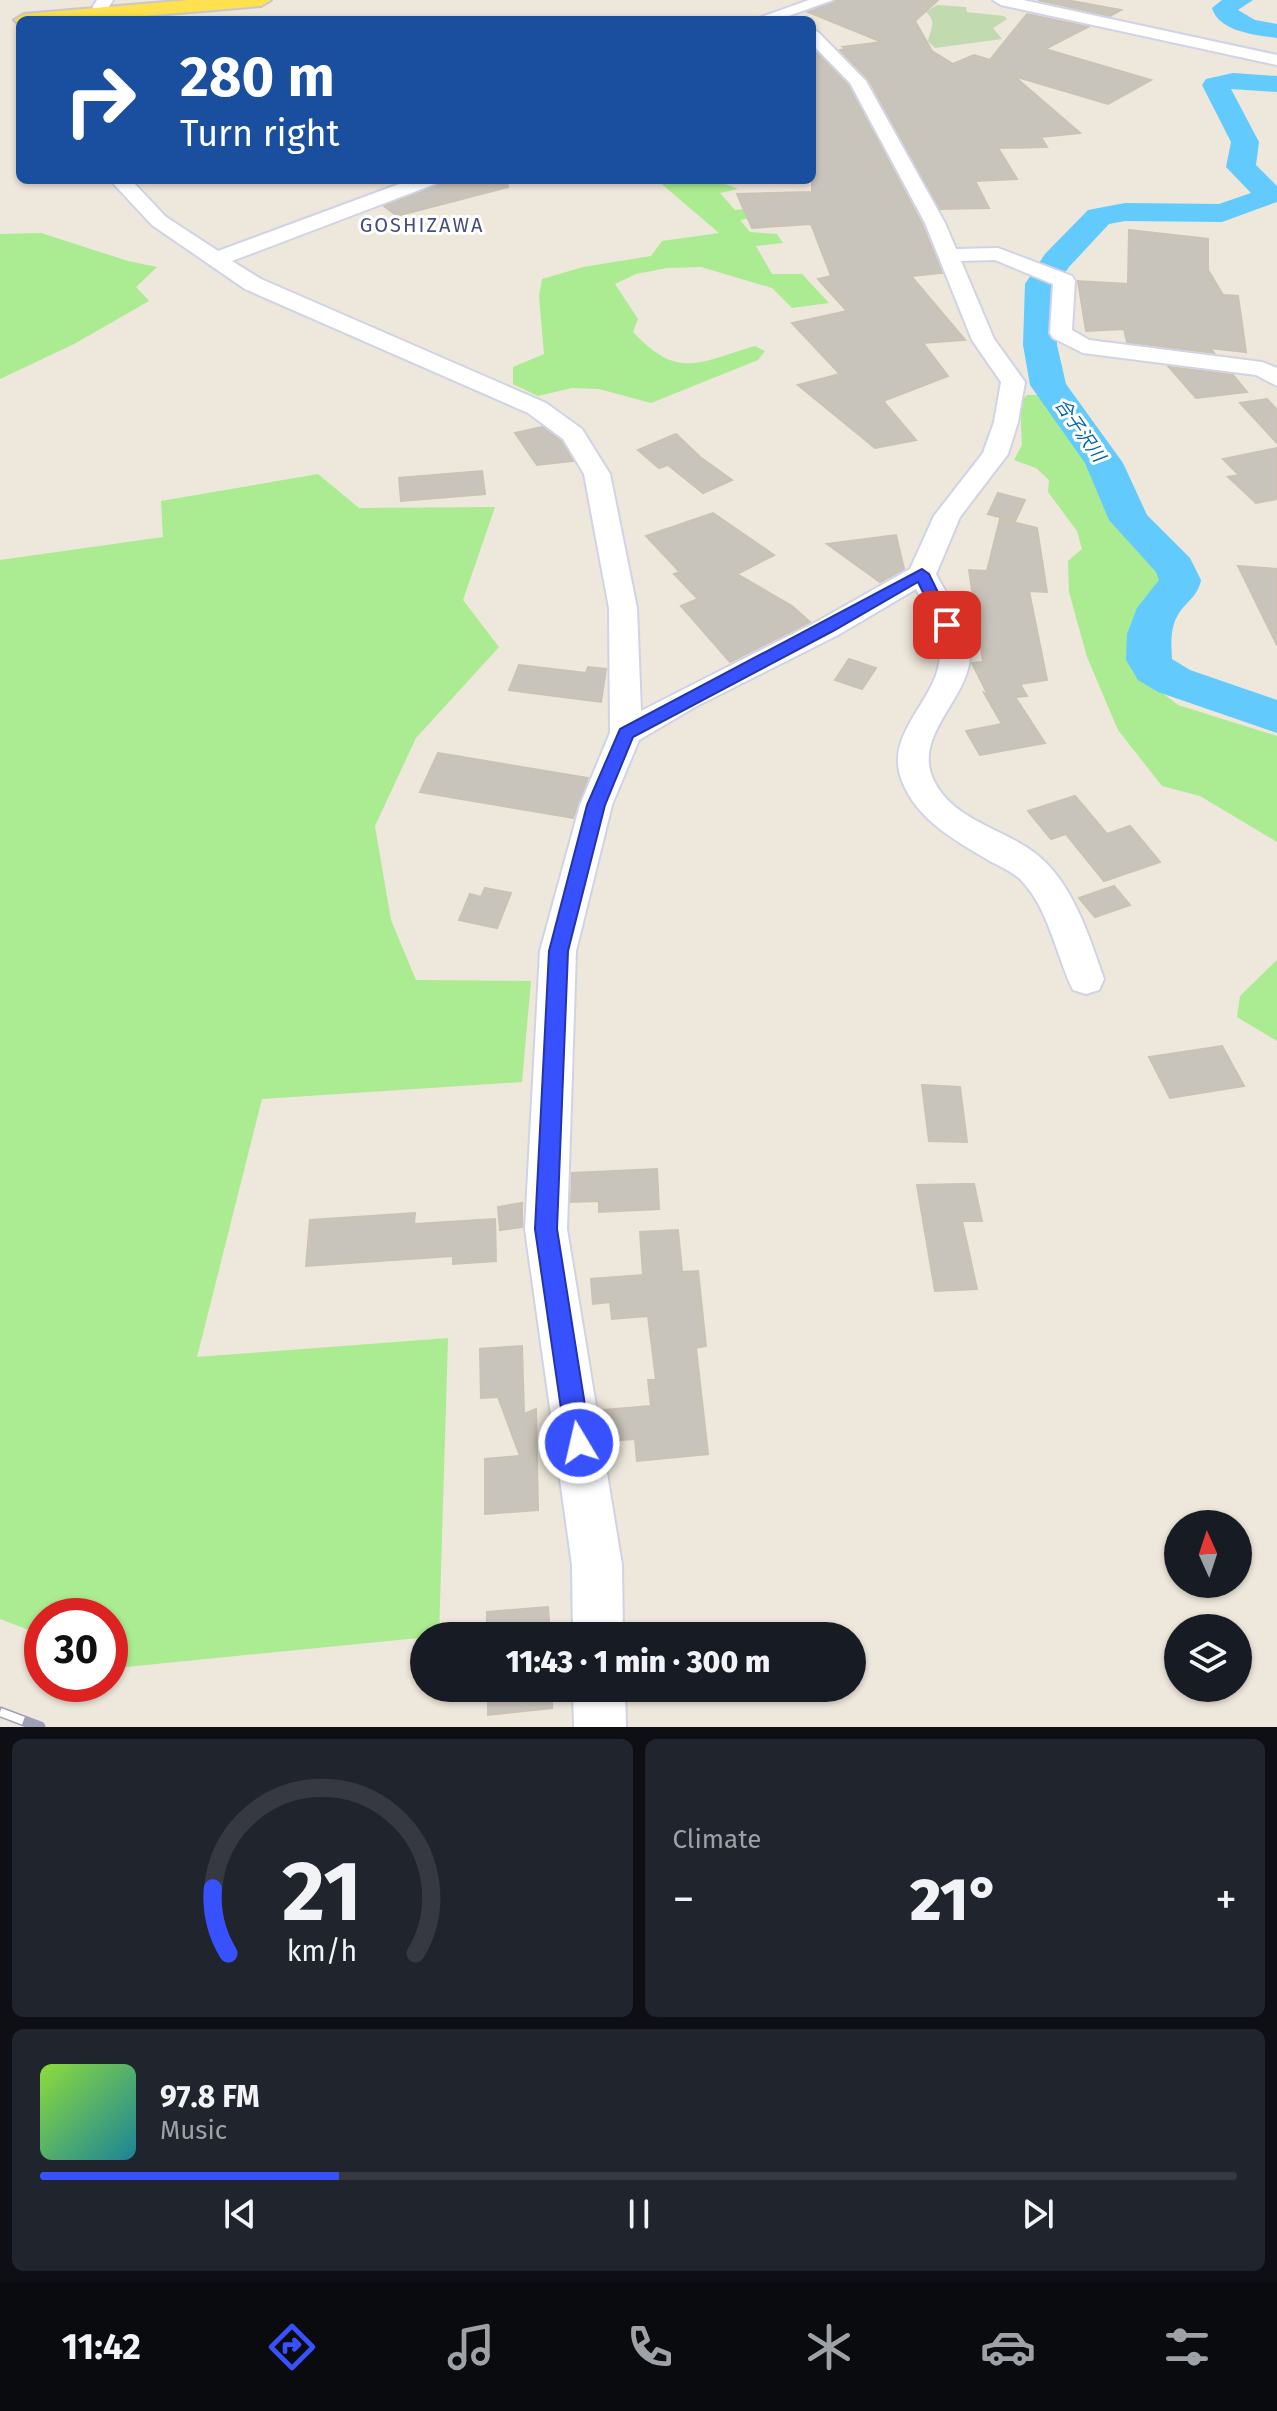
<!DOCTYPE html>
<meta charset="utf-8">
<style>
:root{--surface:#171b24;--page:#20242c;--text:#f1f3f6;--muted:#9ea1a6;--line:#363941;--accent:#3751ff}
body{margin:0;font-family:"Fira Sans","Noto Sans JP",sans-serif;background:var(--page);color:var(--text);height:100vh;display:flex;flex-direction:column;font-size:30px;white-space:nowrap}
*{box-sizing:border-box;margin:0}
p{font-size:26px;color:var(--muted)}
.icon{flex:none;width:44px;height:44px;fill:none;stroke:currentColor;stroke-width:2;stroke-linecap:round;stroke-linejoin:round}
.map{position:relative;height:1727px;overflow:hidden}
.details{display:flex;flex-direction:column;gap:12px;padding:12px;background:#0d0f14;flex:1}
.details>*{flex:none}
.banner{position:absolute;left:16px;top:16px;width:800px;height:168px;border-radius:12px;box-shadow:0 2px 6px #0004;background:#1a4fa0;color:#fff;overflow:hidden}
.needle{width:52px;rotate:357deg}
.fabs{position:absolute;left:1164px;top:1510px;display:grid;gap:16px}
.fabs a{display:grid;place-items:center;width:88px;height:88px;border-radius:50%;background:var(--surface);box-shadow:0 2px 6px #0004;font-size:40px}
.speed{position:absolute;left:24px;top:1598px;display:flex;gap:16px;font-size:40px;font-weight:700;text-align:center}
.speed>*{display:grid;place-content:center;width:104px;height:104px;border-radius:50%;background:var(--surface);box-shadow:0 2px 6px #0004;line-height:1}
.speed .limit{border:12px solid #d22;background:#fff;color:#111}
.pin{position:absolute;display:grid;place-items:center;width:68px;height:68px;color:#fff;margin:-34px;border-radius:16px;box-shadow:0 4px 12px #0006}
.me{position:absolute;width:88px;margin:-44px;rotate:351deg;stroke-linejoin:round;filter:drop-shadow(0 0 6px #0008)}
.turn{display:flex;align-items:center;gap:28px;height:168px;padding:0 32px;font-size:36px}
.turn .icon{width:104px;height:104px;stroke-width:2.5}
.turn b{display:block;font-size:56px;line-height:68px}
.big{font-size:60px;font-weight:800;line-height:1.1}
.details .widget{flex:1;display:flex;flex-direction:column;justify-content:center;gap:12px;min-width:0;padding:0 28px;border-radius:12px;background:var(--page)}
.details .dial{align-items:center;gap:0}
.dial svg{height:208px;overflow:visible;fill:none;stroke:var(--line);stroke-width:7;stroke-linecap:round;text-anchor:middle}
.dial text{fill:var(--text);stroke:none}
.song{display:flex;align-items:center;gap:24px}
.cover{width:96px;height:96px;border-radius:12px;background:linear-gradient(135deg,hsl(90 70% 55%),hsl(190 70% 35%))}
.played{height:8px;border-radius:4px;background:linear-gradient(90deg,var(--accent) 25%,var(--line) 25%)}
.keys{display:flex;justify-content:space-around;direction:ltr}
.heat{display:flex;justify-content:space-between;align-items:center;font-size:44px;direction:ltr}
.details .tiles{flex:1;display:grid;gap:12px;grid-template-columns:1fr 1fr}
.widget:last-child{grid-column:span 2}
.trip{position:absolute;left:410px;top:1622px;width:456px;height:80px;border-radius:40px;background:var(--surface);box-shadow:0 2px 6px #0004;font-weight:800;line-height:80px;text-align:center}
.tabs{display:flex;height:128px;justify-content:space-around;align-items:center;background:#090b0e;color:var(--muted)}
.tabs .icon{width:56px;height:56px}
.tabs .selected{color:var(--accent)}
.tabs b{font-size:36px;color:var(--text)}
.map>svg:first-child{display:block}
.green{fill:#abeb91}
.cemetery{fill:#c2dab0}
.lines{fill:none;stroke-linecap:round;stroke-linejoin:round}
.river{fill:#62cafc;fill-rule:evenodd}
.building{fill:#c9c4bb;stroke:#cac3b4;stroke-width:2}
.minor-casing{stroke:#d0d3e5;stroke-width:4}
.major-casing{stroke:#c8c8c8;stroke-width:4}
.minor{fill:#fff;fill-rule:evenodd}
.major{fill:#ffe04f;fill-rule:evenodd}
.rail-casing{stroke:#9d9fb7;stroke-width:11}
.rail{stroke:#fff;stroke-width:8;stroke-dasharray:25;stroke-linecap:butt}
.route{fill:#3751ff;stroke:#2435a6;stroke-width:2}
.labels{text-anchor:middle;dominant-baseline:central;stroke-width:6;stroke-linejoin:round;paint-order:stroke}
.far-water-label{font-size:18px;font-style:italic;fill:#0065a9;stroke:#fff}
.far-quarter-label{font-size:20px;letter-spacing:2px;fill:#464d81;stroke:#fff}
</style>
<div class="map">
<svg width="1277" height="1727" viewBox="0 0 1277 1727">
<rect width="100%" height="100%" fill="#eee7db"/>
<g class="green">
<path d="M 657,180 L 715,180 L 738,189 L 720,193 L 735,210 L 772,207 L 777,214 L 740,220 L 750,232 L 777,234 L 783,243 L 756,246 L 772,274 L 802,274 L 829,303 L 792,308 L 772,288 L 701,267 L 667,268 L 636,274 L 615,284 L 638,319 L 633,332 C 679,381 699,362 755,346 L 765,351 L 758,360 L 651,403 L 599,389 L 572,388 L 538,396 L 513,384 L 513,367 L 544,354 L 539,296 L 542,279 L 583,267 L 651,256 L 662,241 L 719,233 Z"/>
<polygon points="41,233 128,261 157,267 136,287 149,301 74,344 0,379 0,234"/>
<polygon points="1027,395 1039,395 1059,417 1133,532 1166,561 1169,588 1150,602 1133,625 1135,672 1178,705 1277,736 1277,842 1200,796 1162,786 1118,730 1087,657 1069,592 1068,561 1082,549 1077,531 1048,492 1049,480 1036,468 1014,460 1022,445 1020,402"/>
<polygon points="318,474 359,508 495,507 463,600 499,647 416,738 375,826 391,920 416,980 531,981 522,1082 262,1099 197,1357 448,1338 439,1636 126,1667 110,1661 110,1616 42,1616 42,1635 0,1619 0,560 163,537 161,501"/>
<polygon points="1277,960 1277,1041 1237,1017 1240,996"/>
</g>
<path class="cemetery" d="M 937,5 L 966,7 L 967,12 L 1004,16 L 1007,19 L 993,28 L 1002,39 L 935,48 L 928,41 C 931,28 937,22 926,12 Z"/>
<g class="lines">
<g class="river">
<path d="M 1222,0 L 1253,0 L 1238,10 L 1255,20 L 1277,24 L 1277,38 C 1256,35 1219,32 1212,8 Z"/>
<path d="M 1233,73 L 1277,76 L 1277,92 L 1231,89 L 1259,142 L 1256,165 L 1277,186 L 1277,202 L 1222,222 L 1125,221 L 1109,224 L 1069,267 L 1057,284 L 1057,345 L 1066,384 L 1123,463 L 1147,515 L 1190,558 L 1201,580 C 1198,596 1187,601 1179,613 C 1170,627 1171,643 1172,659 L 1190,670 L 1277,700 L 1277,733 L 1158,692 L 1138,680 L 1126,660 L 1127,634 L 1137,608 L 1159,580 L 1156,572 L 1109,520 L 1085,463 L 1030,385 L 1023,345 L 1025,284 L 1045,254 L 1088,210 L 1125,203 L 1219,204 L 1251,193 L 1226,167 L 1231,142 L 1202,85 L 1206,79 Z"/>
</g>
</g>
<g class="building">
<polygon points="836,0 938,0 915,21 932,51 953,64 974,55 990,60 1027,14 1088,27 1045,49 1151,80 1108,104 1014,76 1080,133 1041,137 1047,147 998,148 1017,179 975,181 989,208 940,209 869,80 840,50 846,49 843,47 882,42 808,12"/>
<polygon points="1038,0 1066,0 1121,10 1110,16"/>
<polygon points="817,53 848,85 922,224 942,273 911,276 965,340 923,343 948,376 883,401 916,440 875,448 798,385 840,374 792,323 847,311 818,279 831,276 811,224 752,228 737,194 812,192 812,54"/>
<polygon points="447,180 507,180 508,187 397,216 384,206"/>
<polygon points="1129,230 1208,239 1208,270 1223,295 1238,296 1246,352 1210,348 1214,353 1127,342 1124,329 1086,331 1078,281 1128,284"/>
<polygon points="1169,367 1233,375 1247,392 1196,398"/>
<polygon points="1267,399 1277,410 1277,443 1240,403"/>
<polygon points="542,427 561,441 573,461 537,465 515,433"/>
<polygon points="676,434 700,457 732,480 703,493 668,465 659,468 638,450"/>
<polygon points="1277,448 1277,499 1256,503 1228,477 1239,475 1223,459"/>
<polygon points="482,471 485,494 401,501 399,478"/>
<polygon points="998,493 1025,500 1015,521 988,514"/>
<polygon points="713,513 774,555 737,574 792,606 810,622 730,662 681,606 698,599 674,574 680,572 646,536"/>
<polygon points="1000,519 1037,528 1047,592 1029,591 1047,680 1020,684 1027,696 1015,697 1045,743 980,755 966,731 1002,724 984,693 988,695 972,663 983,662 969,570 987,571"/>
<polygon points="896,535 904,569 880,582 827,544"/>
<polygon points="1238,566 1277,569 1277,645"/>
<polygon points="849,659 876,668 862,689 835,680"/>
<polygon points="519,665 586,673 588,667 606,669 601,702 509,690"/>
<polygon points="438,753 588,778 573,818 420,792"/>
<polygon points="1075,796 1107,834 1130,826 1160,862 1104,881 1066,834 1051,839 1028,811"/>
<polygon points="1114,886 1130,905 1095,917 1079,898"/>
<polygon points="485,888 511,893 497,928 459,920 470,894 481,897"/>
<polygon points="1222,1046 1244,1086 1170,1098 1149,1057"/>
<polygon points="922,1085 960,1087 967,1142 929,1141"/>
<polygon points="657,1169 659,1209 599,1212 599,1201 571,1202 572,1173"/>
<polygon points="963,1184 974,1184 982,1221 962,1221 977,1289 935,1291 917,1185"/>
<polygon points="522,1203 522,1227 500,1230 498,1207"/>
<polygon points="415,1213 414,1224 495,1219 496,1261 453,1264 453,1256 306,1266 310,1220"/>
<polygon points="678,1230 682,1272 698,1271 706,1346 696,1348 708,1454 637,1461 635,1439 606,1441 604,1410 651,1406 648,1380 656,1380 648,1316 612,1319 610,1302 593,1304 591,1279 643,1275 640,1232"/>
<polygon points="522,1346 524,1414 536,1409 538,1510 485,1514 485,1459 520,1456 498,1397 481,1398 480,1349"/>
<polygon points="548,1607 550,1636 487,1636 487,1612"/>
<polygon points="488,1688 552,1688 552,1708 488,1715"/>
</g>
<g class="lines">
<g class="minor-casing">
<g id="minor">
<polygon points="97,0 113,0 101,20 85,20"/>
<polygon points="809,0 833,0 777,20 753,20"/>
<polygon points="993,0 1023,0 1277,55 1277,65 1001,5"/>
<path d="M 812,30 L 818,32 L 866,81 L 945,223 L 956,249 L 998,248 L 1072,276 L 1075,281 L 1072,330 L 1089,340 L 1262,362 L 1277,368 L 1277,386 L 1256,375 L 1083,353 L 1053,338 L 1050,333 L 1053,284 L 995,260 L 961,261 L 994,339 L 1025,382 L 1018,422 L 1008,454 L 960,517 L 936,574 C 948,598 969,625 970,652 C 972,698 909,735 935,783 C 957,824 1012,830 1043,860 C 1075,890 1090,939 1104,979 L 1099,990 L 1086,994 L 1073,990 C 1055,953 1050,911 1021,880 C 1013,872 1001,867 990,861 C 956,841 917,820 902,781 C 882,731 942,699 940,651 C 939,630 926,608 916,589 L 838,635 L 695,707 L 639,740 L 612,805 L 576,951 L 567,1229 L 622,1565 L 623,1636 L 573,1636 L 572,1565 L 525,1229 L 540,951 L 580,805 L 610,733 L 609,608 L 584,474 L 563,439 L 528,413 L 245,289 L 152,225 L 110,180 L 131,180 L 166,217 L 218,251 L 410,180 L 438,180 L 435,184 L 232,261 L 261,279 L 546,403 L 582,429 L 610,474 L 637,608 L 641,711 L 818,621 L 910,569 L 934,516 L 983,453 L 994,422 L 1001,382 L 972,340 L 925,223 L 850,83 L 812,44 Z"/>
<polygon points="573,1688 625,1688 626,1727 574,1727"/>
</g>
</g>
<g class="major-casing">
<polygon id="major" points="189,0 271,0 261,6 97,20 20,20 20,25 14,20 24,14"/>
</g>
<use href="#minor" class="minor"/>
<use href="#major" class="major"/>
<g class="rail-casing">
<polyline id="rail" points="0,1712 40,1727"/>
</g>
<use href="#rail" class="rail"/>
</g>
<polygon class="route" points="922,569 929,574 954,625 952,629 941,629 918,582 833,631 633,737 605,805 568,951 557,1229 591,1443 587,1452 579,1455 570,1452 566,1443 535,1229 549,951 587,805 620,729"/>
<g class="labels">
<g class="far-water-label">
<text transform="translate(1080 430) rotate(55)">合子沢川</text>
</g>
<g class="far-quarter-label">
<text x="422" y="225">GOSHIZAWA</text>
</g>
</g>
</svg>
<div class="fabs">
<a><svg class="needle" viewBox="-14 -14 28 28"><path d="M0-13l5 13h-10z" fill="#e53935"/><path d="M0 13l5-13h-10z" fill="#9ea1a6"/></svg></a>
<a><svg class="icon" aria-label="layers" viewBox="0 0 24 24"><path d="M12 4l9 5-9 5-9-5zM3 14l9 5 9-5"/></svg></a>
</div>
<div class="speed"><div class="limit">30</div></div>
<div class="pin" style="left:947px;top:625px;background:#d93025"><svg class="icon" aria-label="arrive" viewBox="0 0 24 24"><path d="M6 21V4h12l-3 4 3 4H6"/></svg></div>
<svg class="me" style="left:579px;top:1443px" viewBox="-20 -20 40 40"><circle r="17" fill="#3751ff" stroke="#fff" stroke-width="3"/><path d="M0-11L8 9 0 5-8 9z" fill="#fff"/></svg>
<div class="trip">11:43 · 1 min · 300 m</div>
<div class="banner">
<div class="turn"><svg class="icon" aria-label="right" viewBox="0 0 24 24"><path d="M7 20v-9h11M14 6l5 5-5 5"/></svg><div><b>280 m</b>Turn right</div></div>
</div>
</div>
<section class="details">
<div class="tiles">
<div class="widget dial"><svg viewBox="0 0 100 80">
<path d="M14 69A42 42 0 1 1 86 69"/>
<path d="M14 69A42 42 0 0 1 8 44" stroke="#3751ff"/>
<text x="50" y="56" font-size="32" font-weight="700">21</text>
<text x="50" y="72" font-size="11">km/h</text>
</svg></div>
<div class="widget"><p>Climate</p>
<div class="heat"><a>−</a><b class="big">21°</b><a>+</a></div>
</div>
<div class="widget">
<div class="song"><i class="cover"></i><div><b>97.8 FM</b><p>Music</p></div></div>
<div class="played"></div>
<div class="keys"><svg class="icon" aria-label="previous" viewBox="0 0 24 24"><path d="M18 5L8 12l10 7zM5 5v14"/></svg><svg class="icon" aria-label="pause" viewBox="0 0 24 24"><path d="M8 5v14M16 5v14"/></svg><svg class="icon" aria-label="next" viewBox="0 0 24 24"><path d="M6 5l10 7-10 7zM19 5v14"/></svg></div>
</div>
</div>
</section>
<nav class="tabs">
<b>11:42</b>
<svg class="icon selected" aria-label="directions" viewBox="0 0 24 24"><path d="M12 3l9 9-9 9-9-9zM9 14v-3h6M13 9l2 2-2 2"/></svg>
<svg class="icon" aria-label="music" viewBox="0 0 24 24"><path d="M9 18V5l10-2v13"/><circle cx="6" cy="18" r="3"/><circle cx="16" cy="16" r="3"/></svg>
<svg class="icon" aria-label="phone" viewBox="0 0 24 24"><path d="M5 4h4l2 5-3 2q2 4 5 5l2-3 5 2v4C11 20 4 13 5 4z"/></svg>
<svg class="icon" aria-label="climate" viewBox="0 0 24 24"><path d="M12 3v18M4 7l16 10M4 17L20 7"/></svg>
<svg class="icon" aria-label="car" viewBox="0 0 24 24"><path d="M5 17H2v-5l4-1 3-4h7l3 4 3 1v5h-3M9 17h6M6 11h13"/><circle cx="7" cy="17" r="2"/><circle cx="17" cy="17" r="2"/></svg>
<svg class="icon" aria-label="filters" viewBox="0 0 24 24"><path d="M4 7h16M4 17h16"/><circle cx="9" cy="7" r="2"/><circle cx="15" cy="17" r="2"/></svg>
</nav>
